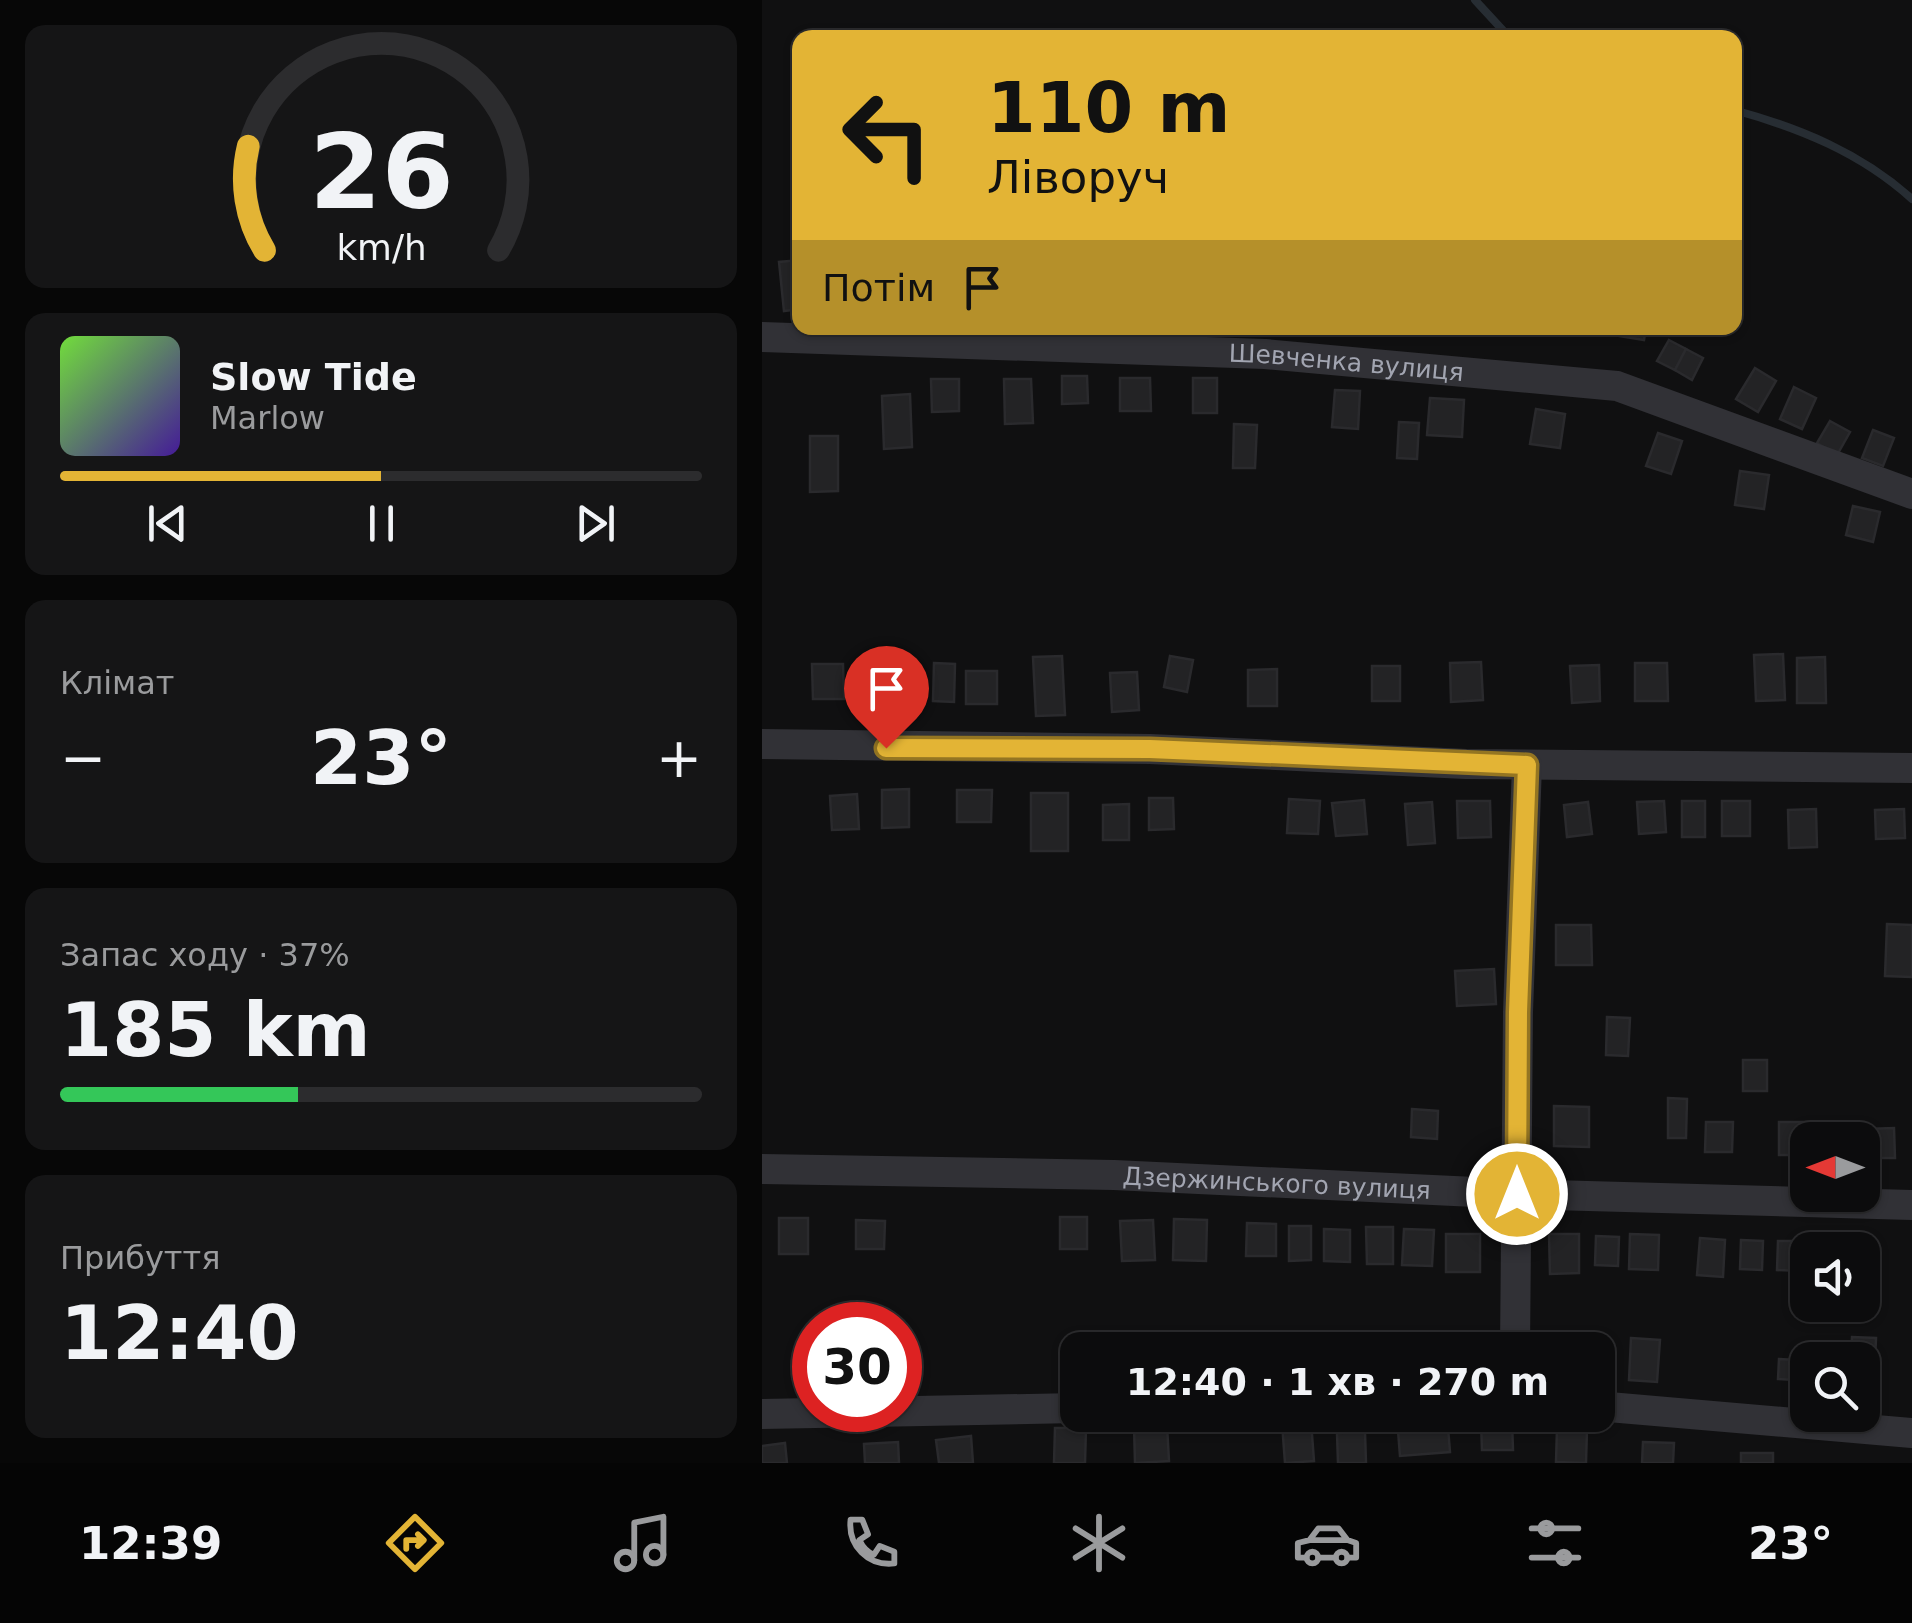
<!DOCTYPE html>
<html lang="uk">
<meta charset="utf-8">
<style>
:root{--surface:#0c0c0d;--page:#151516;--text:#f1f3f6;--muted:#9a9b9d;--line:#2c2c2e;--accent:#e3b435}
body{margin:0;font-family:"DejaVu Sans",sans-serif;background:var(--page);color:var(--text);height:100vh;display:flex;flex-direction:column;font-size:38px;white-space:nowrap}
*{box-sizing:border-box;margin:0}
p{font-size:32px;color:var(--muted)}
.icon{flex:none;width:55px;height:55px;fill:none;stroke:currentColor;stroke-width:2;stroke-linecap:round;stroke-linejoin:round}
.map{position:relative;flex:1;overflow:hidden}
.details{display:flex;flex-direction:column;gap:25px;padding:25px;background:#070707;width:762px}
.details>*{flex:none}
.top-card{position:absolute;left:30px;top:30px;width:950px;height:305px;border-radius:20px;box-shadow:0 2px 8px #0004,0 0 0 2px var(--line);background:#e3b435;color:#111;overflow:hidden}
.needle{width:65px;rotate:270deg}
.tools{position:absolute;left:1028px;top:1122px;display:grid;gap:20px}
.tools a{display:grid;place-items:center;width:90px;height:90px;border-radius:20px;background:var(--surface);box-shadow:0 2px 8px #0004,0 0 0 2px var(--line);font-size:50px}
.speed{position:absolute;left:30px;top:1302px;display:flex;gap:20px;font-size:50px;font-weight:700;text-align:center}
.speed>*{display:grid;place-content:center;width:130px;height:130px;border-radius:50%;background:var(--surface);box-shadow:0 2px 8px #0004,0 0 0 2px var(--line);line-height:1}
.speed .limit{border:15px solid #d22;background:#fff;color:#111}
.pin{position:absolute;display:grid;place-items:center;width:85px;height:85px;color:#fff;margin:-102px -42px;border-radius:50% 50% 50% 0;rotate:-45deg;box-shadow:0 0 10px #0007}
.pin .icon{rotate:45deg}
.me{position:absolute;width:110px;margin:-55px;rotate:0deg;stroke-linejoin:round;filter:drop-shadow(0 0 8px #0008)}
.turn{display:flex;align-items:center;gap:35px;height:210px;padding:0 30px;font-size:45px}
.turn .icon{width:130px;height:130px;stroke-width:2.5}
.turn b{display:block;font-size:70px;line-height:85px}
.then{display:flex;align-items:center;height:95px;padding:0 30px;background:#0003;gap:20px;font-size:38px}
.big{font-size:75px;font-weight:800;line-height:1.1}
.details .widget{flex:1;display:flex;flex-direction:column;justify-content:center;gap:15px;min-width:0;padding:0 35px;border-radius:20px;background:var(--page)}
.details .dial{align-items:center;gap:0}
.dial svg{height:260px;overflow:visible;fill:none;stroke:var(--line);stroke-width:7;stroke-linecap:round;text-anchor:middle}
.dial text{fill:var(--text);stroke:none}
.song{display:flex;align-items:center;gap:30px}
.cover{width:120px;height:120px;border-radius:15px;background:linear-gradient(135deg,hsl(100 70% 55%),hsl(260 70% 35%))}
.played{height:10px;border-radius:5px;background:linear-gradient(90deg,var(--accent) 50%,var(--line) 50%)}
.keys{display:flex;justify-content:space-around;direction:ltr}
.heat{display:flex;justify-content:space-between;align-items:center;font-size:55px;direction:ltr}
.charge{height:15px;border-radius:8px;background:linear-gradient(90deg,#34c759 37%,var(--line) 0)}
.trip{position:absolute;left:298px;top:1332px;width:555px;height:100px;border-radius:20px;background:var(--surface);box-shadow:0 2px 8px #0004,0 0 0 2px var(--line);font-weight:800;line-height:100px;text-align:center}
.dock{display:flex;height:160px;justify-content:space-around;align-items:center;background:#050505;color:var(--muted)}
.dock .icon{width:70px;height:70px}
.dock .on{color:var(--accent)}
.dock b{font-size:45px;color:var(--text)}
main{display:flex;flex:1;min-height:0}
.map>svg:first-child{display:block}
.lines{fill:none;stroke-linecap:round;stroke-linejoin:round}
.stream{stroke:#272d33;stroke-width:8}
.building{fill:#232325;stroke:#2a2a2d;stroke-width:2.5}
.minor{stroke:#313136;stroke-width:30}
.route-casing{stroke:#947522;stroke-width:25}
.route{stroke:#e3b435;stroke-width:18}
.labels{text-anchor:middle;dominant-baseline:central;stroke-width:10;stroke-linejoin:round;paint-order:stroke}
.street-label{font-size:25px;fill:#a2a5b1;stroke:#0b0b0c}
</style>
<main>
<section class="details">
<div class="widget dial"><svg viewBox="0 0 100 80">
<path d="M14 69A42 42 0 1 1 86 69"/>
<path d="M14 69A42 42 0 0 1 9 37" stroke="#e3b435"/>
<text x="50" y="56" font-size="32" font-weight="700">26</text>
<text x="50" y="72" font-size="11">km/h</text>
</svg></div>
<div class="widget">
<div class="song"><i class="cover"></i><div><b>Slow Tide</b><p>Marlow</p></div></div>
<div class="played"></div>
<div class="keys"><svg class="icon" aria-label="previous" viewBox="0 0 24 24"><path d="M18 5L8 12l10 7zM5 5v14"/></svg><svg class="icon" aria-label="pause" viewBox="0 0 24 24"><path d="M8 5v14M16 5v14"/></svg><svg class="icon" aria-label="next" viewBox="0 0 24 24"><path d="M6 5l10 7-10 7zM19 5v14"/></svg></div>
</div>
<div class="widget"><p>Клімат</p>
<div class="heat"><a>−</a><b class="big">23°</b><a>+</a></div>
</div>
<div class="widget"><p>Запас ходу · 37%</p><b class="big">185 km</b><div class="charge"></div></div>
<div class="widget"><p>Прибуття</p><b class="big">12:40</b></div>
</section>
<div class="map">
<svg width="1150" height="1463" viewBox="0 0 1150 1463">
<rect width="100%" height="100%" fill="#101011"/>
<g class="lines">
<g class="stream">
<polyline points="713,0 748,38"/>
<path d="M 972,110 C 1038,128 1099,153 1150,199"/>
</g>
</g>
<g class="building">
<polygon points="38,260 38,309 22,311 17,262"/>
<polygon points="852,328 884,328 882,340 851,335"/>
<polygon points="907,340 924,349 913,370 895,361"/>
<polygon points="924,349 941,358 930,380 913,370"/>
<polygon points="993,368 1014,381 996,412 974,399"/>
<polygon points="300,376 325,376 326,403 300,404"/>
<polygon points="358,378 388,378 389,411 358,411"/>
<rect x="431" y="378" width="24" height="35"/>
<polygon points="169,379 197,379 197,411 170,412"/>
<polygon points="242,379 269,379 271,423 243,424"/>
<polygon points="1032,387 1054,398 1040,429 1018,419"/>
<polygon points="573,390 598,391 596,429 570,427"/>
<polygon points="148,394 150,447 122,449 120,396"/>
<polygon points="668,398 702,400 700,437 665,435"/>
<polygon points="774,409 803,414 798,448 768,444"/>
<polygon points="1068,421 1088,432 1075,455 1055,443"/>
<polygon points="637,422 657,423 655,459 635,458"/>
<polygon points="472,424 495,425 493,468 471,468"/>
<polygon points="1111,430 1132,438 1121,466 1100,458"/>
<polygon points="896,433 920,441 909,474 884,466"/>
<polygon points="48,436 76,436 76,491 48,492"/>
<polygon points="978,471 1007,475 1002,509 973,505"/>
<polygon points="1091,506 1118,512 1111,542 1084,535"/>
<polygon points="1021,654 1023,700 994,701 992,655"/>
<polygon points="300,656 303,715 274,716 271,657"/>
<polygon points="408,656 431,660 425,692 402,687"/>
<polygon points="1063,657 1064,703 1035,703 1035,658"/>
<polygon points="719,662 721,700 689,702 688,663"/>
<polygon points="172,663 193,664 192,702 171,701"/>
<polygon points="873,663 905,663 906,701 873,701"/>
<polygon points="50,664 81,664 82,699 51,699"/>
<polygon points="837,665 838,701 810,703 808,666"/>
<rect x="610" y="666" width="28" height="35"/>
<polygon points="138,668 138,698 113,699 112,669"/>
<polygon points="515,669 515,706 486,706 486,670"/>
<rect x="204" y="671" width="31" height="33"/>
<polygon points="375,672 377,710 350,712 348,673"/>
<polygon points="147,789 147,827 120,828 120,790"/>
<polygon points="195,790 230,790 229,822 195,822"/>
<rect x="269" y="793" width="37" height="58"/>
<polygon points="95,794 97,829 70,830 68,796"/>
<polygon points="387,798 411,798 412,829 387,830"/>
<polygon points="527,799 558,801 556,834 525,833"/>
<polygon points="602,800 605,834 574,836 570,803"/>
<polygon points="695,801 728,801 729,837 696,838"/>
<polygon points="902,801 904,832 877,834 875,802"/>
<rect x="920" y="801" width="23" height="36"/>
<rect x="960" y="801" width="28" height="35"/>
<polygon points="670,802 673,843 646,845 643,804"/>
<polygon points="826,802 830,834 805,837 802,805"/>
<polygon points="367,804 367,840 341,840 341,805"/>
<polygon points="1054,809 1055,847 1027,848 1026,810"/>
<polygon points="1142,809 1143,838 1114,839 1113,810"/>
<polygon points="1125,924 1150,925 1150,977 1123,976"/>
<polygon points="794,925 829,925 830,965 794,965"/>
<polygon points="732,969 734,1004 695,1006 693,971"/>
<polygon points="845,1017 868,1018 866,1056 844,1055"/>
<rect x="981" y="1060" width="24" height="31"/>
<polygon points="906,1098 925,1099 924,1138 906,1138"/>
<polygon points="792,1106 827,1107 827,1147 792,1146"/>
<polygon points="650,1109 676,1111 675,1139 649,1137"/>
<polygon points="944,1122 971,1122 970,1152 943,1152"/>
<polygon points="1017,1122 1051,1122 1051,1140 1045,1140 1045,1155 1017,1155"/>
<polygon points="1132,1128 1133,1158 1104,1158 1104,1129"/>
<rect x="298" y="1217" width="27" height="32"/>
<rect x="17" y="1218" width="29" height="36"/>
<polygon points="412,1219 445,1220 444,1261 411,1260"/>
<polygon points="94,1220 123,1221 122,1249 94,1249"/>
<polygon points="391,1220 393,1260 360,1261 358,1221"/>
<polygon points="485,1223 514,1224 514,1256 484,1256"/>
<polygon points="527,1226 549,1226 549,1260 527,1261"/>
<polygon points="604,1227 631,1227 631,1264 605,1264"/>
<polygon points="562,1229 588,1230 588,1262 562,1261"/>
<polygon points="642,1229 672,1230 670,1266 640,1265"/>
<rect x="684" y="1234" width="34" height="38"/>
<polygon points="787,1234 817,1234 817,1273 788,1274"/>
<polygon points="868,1234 897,1235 896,1270 867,1269"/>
<polygon points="834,1236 857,1237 856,1266 833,1265"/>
<polygon points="938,1238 963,1240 961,1277 935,1275"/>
<polygon points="979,1240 1001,1241 1000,1270 978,1269"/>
<polygon points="1016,1241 1040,1241 1039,1271 1015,1270"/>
<polygon points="1090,1337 1114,1338 1112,1387 1100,1387 1100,1360 1089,1360"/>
<polygon points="869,1338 898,1340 895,1382 867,1380"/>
<polygon points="1017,1359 1034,1360 1033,1380 1016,1379"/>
<polygon points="685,1415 688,1452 638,1456 635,1418"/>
<polygon points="549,1421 552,1461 523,1463 520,1423"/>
<polygon points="750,1421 751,1450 720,1450 719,1422"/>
<polygon points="405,1425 407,1461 373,1463 372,1426"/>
<polygon points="293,1428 324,1428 323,1463 292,1463"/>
<polygon points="795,1428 825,1429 824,1463 794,1462"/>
<polygon points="603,1432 604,1463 576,1463 575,1433"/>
<polygon points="209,1436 211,1463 177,1463 174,1440"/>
<polygon points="136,1442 137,1463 103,1463 102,1444"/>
<polygon points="881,1442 912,1443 911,1463 880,1463"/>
<polygon points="23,1443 25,1463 0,1463 0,1446"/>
<rect x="979" y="1453" width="32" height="10"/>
</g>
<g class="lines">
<g class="minor">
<path id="s1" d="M 0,337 L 503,354 L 855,386 L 1150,494"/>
<polyline points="0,744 388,749 704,764 1150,768"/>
<path id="s2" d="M 0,1169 L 352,1175 L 755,1194 L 1150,1205"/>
<polyline points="753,1350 756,1012 765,765"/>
<polyline points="835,1406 1150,1433"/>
<polyline points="0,1414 315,1408"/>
</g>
</g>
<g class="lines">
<g class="route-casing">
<polyline id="route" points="124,748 388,749 765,765 756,1012 755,1194"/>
</g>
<use href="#route" class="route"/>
</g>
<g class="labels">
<g class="street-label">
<text stroke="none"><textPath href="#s1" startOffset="585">Шевченка вулиця</textPath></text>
<text stroke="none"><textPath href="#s2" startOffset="515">Дзержинського вулиця</textPath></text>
</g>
</g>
</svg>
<div class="tools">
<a><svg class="needle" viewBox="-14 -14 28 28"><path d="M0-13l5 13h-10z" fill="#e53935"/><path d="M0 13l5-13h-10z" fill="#9a9b9d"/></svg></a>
<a><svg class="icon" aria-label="sound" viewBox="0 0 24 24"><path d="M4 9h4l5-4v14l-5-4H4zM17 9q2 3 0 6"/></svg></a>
<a><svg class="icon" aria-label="search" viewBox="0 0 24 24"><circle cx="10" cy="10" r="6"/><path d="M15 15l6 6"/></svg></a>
</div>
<div class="speed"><div class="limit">30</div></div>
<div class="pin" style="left:124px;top:748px;background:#d93025"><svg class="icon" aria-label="arrive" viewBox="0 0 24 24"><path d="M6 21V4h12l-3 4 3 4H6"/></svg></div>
<svg class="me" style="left:755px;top:1194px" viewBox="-20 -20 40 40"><circle r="17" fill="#e3b435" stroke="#fff" stroke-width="3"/><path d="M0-11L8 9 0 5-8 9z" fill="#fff"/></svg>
<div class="trip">12:40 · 1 хв · 270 m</div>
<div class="top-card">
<div class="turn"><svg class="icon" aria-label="left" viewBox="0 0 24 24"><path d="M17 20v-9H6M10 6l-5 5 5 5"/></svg><div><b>110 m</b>Ліворуч</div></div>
<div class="then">Потім<svg class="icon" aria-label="arrive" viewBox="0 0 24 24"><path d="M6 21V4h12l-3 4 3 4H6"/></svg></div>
</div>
</div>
</main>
<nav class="dock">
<b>12:39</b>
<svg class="icon on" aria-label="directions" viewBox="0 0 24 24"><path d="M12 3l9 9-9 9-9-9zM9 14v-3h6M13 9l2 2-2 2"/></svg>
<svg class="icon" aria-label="music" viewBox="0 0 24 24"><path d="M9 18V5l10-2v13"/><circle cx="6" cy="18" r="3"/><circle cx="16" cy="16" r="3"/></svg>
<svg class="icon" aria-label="phone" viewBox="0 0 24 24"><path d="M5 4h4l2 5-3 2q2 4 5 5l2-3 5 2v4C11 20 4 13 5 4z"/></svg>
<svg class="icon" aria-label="climate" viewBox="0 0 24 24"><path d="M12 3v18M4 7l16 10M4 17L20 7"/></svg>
<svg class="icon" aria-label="car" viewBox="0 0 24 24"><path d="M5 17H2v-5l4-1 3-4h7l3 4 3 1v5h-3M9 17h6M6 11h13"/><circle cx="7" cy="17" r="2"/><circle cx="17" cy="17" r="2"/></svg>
<svg class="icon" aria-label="filters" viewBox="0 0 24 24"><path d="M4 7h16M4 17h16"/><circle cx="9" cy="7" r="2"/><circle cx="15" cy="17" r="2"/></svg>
<b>23°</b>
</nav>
